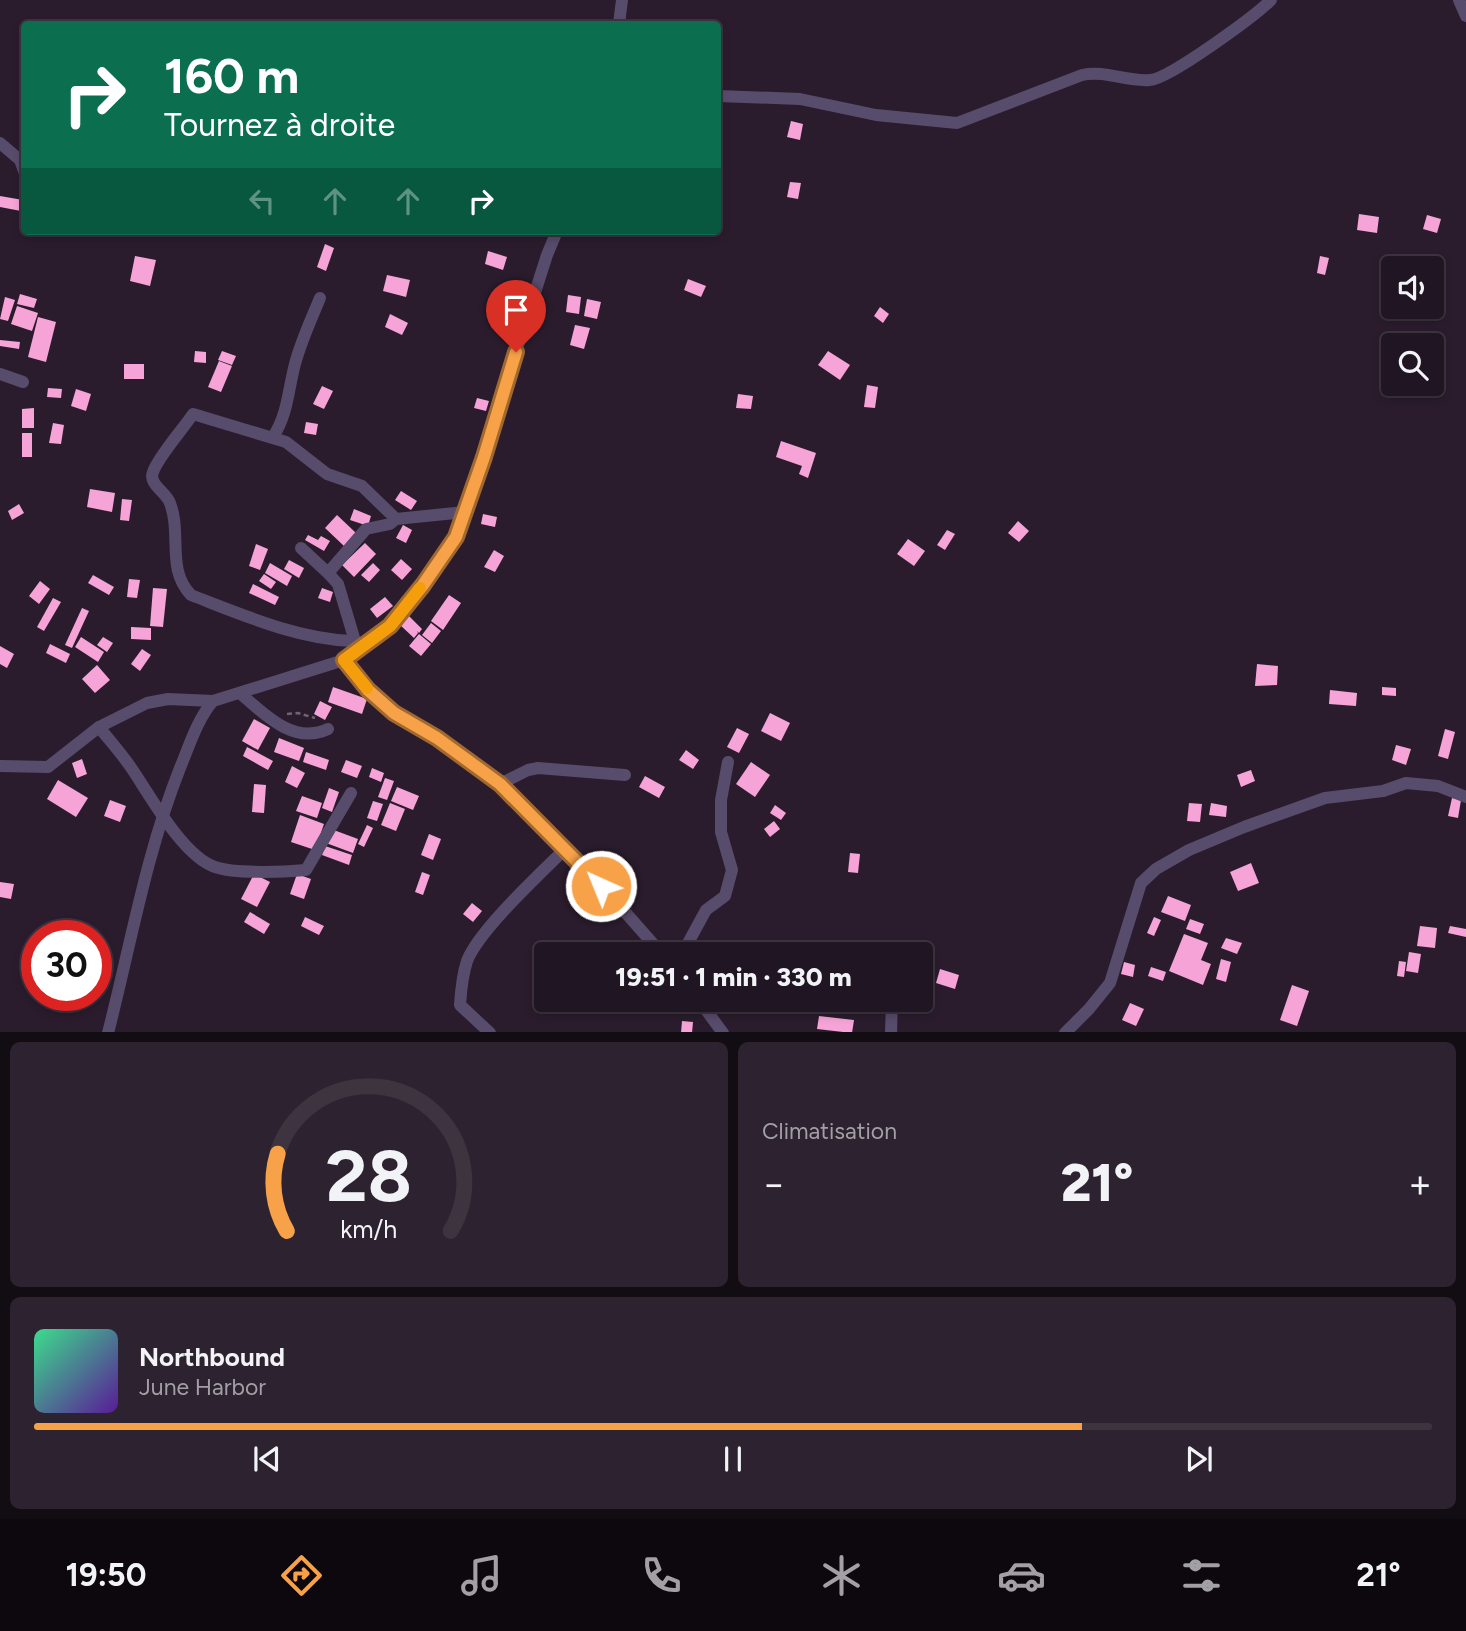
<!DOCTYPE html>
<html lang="fr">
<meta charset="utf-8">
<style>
:root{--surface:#201522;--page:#2d222f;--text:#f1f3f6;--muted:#a29fa5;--line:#3d3440;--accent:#f7a248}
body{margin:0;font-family:Figtree,sans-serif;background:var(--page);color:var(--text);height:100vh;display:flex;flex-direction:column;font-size:26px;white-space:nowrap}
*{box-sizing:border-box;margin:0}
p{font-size:23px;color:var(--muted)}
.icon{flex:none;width:38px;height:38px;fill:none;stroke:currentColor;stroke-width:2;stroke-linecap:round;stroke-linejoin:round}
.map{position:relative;height:1032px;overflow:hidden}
.sheet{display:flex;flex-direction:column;gap:10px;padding:10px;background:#120c13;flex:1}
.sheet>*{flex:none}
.guide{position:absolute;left:21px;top:21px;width:700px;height:214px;border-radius:7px;box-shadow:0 4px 10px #0003,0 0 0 2px var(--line);background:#0b6e4f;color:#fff;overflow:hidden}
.fabs{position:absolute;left:1381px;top:256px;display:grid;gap:14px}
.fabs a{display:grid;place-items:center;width:63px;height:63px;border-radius:7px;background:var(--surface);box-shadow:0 4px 10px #0003,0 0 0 2px var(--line);font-size:35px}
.speed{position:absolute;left:21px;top:920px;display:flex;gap:14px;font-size:35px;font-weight:700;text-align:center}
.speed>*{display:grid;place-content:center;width:91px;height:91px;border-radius:50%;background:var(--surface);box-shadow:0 4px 10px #0003,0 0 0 2px var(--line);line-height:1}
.speed .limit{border:10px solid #d22;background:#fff;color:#111}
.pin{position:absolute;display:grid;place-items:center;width:60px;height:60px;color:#fff;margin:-72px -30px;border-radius:50% 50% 50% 0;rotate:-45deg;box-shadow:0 0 7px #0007}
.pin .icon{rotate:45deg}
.me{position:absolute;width:77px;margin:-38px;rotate:316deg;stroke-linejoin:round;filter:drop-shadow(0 0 5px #0008)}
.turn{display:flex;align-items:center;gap:24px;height:147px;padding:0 28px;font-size:32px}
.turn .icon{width:91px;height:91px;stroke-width:2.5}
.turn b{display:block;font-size:49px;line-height:60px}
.lanes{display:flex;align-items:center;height:66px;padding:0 28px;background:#0003;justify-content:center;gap:35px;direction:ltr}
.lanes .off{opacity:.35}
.big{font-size:52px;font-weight:800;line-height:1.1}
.sheet .widget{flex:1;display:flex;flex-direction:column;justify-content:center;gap:10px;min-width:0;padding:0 24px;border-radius:10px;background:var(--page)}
.sheet .dial{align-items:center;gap:0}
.dial svg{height:182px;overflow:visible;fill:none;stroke:var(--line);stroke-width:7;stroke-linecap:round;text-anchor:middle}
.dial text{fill:var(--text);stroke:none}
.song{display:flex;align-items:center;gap:21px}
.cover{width:84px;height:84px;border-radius:10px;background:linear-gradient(135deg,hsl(150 70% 55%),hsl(270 70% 35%))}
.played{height:7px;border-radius:4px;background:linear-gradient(90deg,var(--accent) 75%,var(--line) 75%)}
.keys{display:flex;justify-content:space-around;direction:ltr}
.heat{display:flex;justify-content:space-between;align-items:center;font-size:38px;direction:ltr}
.sheet .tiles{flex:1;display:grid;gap:10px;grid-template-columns:1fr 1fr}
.widget:last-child{grid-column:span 2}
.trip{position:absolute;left:534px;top:942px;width:399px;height:70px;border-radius:7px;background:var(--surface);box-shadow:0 4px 10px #0003,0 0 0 2px var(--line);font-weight:800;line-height:70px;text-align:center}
.tab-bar{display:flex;height:112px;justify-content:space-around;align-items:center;background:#0d080e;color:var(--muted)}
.tab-bar .icon{width:49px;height:49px}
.tab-bar .current{color:var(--accent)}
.tab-bar b{font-size:32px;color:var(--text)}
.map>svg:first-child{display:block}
.building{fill:#f6a4d7}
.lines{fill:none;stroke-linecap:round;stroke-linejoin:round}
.path{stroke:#706372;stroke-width:2.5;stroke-dasharray:5 3.5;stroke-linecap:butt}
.minor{stroke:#574c6b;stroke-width:12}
.route-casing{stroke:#a1692f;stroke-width:18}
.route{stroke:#f7a248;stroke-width:12}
.slow{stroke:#f59e0b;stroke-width:12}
</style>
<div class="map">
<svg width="1466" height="1033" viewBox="0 0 1466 1033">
<rect width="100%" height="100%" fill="#2a1c2d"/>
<g class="building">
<polygon points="791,121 803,124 800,140 787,137"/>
<polygon points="790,182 801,183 798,199 787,197"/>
<polygon points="0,196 23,200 21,211 0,207"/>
<polygon points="1359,214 1379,217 1377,233 1357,230"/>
<polygon points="1427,215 1441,219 1437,233 1423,229"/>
<polygon points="325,244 334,248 326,271 317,267"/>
<polygon points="488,251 507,257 503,270 485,264"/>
<polygon points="135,256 156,260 150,286 130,281"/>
<polygon points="1320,256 1329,258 1325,275 1317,273"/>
<polygon points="387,275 410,280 406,297 383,291"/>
<polygon points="688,279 706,286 701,297 684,290"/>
<polygon points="20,294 37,299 34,308 17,304"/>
<polygon points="568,295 581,297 579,314 566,312"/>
<polygon points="5,297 15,300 8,321 0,319"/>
<polygon points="587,299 601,302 597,319 584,316"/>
<polygon points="17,306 38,313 32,331 11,324"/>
<polygon points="880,307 889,314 883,323 874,316"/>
<polygon points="390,314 408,323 402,335 385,327"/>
<polygon points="38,317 56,322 46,362 28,357"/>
<polygon points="575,325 590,328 584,349 570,345"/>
<polygon points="0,340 20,342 19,349 0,346"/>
<polygon points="195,351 206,352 206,363 194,362"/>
<polygon points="222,351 236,356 232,365 218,360"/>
<polygon points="828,351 850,365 840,380 818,365"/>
<polygon points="219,361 232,366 221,392 208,387"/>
<rect x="124" y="364" width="20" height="15"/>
<polygon points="867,385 878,387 875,408 864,407"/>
<polygon points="322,386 333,391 324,409 313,404"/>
<polygon points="48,388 62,389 61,398 47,397"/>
<polygon points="76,389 91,394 86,411 71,406"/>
<polygon points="738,394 753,396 751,409 736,408"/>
<polygon points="477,398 489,401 486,411 474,408"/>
<polygon points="34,408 34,428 22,428 22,409"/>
<polygon points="306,422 318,424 316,435 304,433"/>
<polygon points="53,423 64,425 61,444 49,443"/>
<rect x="22" y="433" width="10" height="24"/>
<polygon points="781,441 816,453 808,478 799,474 802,466 776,457"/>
<polygon points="90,489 115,493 112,512 87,507"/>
<polygon points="401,491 417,501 411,510 395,500"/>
<polygon points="122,499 132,500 129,521 120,520"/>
<polygon points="19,504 24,513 12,520 8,511"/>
<polygon points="354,509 371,516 368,526 350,520"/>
<polygon points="483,514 497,517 495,527 481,524"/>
<polygon points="337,515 356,533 344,546 325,528"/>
<polygon points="1018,521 1029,531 1019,542 1008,533"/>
<polygon points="403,525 412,530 406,543 396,538"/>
<polygon points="947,530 955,534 945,550 937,545"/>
<polygon points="308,535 318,540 321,536 330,541 324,551 305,540"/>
<polygon points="908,539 925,551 914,566 897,554"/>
<polygon points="365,543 376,554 354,577 342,565"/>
<polygon points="256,544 268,549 260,570 249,566"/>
<polygon points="494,550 504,556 495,572 484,567"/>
<polygon points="401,559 412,569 402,580 391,570"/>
<polygon points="289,560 304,568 299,578 284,569"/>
<polygon points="270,563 292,576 287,586 265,573"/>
<polygon points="373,563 380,570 369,582 361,575"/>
<polygon points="264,574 276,582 271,589 259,581"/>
<polygon points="93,575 114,587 109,595 88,583"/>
<polygon points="129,579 140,580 137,598 127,597"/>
<polygon points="40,581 50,589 39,604 29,596"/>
<polygon points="253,584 279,597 275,605 249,593"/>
<polygon points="153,588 167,589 163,627 150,626"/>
<polygon points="322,588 333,592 330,602 318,598"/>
<polygon points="449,595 461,603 443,630 431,621"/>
<polygon points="385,597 393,606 377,618 370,609"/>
<polygon points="53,598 61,602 44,631 37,627"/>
<polygon points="82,608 89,611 72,648 65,645"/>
<polygon points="408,615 422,629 419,633 417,631 418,633 414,638 399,624"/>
<polygon points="431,623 441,631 432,643 422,635"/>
<polygon points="131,627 151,628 151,640 131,639"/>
<polygon points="419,634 431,644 421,656 409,646"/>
<polygon points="81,637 104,652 98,662 75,647"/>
<polygon points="103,637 113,643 107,652 97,645"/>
<polygon points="50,644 70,654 66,663 46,653"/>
<polygon points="0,646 14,654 7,668 0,664"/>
<polygon points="142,649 151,655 140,671 131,664"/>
<polygon points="1257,664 1278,666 1277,685 1255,686"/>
<polygon points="97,665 110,680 95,693 82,679"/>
<polygon points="333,687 367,699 362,714 328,702"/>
<polygon points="1382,687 1396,688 1396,696 1382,695"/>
<polygon points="1330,690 1357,693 1356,706 1329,704"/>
<polygon points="320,701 332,707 325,720 314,714"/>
<polygon points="770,713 790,723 781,741 761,731"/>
<polygon points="254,719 270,728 258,750 242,741"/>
<polygon points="737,728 749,734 739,753 727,747"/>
<polygon points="1445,729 1455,732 1448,759 1438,756"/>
<polygon points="279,738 304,748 299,761 274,752"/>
<polygon points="1396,745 1411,749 1406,765 1392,760"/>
<polygon points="247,747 273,761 268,770 243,756"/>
<polygon points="686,750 699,760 693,769 679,760"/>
<polygon points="306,752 329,760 326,770 303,762"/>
<polygon points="82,759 87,774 77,778 72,763"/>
<polygon points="346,760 362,766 357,778 341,772"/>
<polygon points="751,762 770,775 755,797 736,784"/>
<polygon points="292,766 305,773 297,788 285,782"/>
<polygon points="372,768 384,773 381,782 369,777"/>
<polygon points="1251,770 1255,781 1241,787 1237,775"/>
<polygon points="645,776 665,787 659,798 639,787"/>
<polygon points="385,778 394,781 387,800 378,797"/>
<polygon points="58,780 88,798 76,817 47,799"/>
<polygon points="254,784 266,785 264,813 252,812"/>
<polygon points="397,787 419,796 413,810 391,801"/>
<polygon points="329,788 339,792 332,812 322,808"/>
<polygon points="302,796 322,803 317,818 296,811"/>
<polygon points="1452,798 1461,800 1458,818 1448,816"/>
<polygon points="110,800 126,806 120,822 104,816"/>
<polygon points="373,801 383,804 377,821 367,818"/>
<polygon points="390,803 405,809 396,831 381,825"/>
<polygon points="1189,803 1202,804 1200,822 1187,821"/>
<polygon points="1211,803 1227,806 1226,817 1209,815"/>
<polygon points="775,805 786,813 781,820 770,813"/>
<polygon points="300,815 324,824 315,850 291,842"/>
<polygon points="774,821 780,829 770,837 764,829"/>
<polygon points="367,825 373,828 364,847 358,844"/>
<polygon points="331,829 358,839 353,853 326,843"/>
<polygon points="429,834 441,839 433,860 421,855"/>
<polygon points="325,846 352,855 349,865 322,855"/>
<polygon points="850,853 860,854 858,873 848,872"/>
<polygon points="1251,863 1259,883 1238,891 1230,872"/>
<polygon points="422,872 430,875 423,895 415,892"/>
<polygon points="254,874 270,882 257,907 241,899"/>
<polygon points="297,874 311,879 304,899 290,894"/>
<polygon points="0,882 14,884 11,899 0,897"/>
<polygon points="1168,896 1191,905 1185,921 1161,912"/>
<polygon points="472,903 482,911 473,922 463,914"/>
<polygon points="250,912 270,924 264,934 244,922"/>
<polygon points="305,917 324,926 319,935 301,926"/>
<polygon points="1154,917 1161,920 1154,936 1147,933"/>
<polygon points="1190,919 1204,924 1200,934 1186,929"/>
<polygon points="1420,926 1437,928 1435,948 1417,946"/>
<polygon points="1450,926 1466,929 1466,937 1448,933"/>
<polygon points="1184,934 1208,943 1201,960 1211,964 1203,985 1169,971"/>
<polygon points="1226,938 1242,943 1237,954 1221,948"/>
<polygon points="921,952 932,955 925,977 920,976"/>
<polygon points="1409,952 1421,954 1418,973 1406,971"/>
<polygon points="1221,959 1231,962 1226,982 1216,979"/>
<polygon points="1399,961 1406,962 1404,977 1397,976"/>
<polygon points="1124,962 1135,965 1133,977 1121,974"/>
<polygon points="1151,967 1166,972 1163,981 1148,976"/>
<polygon points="940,969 959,975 955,989 936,983"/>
<polygon points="1292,985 1309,991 1297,1026 1280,1020"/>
<polygon points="823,999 847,999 847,1009 822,1007"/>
<polygon points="850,999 860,999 859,1011 849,1010"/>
<polygon points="1130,1003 1144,1009 1136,1026 1122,1020"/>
<polygon points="819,1016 854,1020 852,1033 817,1029"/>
<polygon points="682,1021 693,1022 692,1033 681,1033"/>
</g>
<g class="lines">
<polyline class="path" points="287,714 298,713 315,718"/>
<g class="minor">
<polyline points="1459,0 1466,16"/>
<polyline points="619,24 622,0"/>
<path d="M 718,96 L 800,99 L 876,115 L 957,123 L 1082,75 C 1106,70 1126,82 1150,80 C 1169,79 1255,16 1271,0"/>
<polyline points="0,143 20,160 24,171"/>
<polyline points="0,374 23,382"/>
<path d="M 273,437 C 288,414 288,390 295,364 C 301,341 311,320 320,298"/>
<polyline points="301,548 328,573"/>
<path d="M 353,641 C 297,639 243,615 191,595 C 166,569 182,535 170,503 C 166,492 148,484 153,472 C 158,457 183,429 193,414 L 286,442 L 327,474 L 362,486 L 396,519"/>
<polyline points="357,648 338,584 328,573 366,529 390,524 396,519 465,512"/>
<polyline points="344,660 368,690 394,713 437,738 500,784 618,904 662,954"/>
<path d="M 241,694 C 265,715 294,745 328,729"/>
<path d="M 99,727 C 110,741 122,754 132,769 C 151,797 183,856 215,867 C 235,874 284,872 306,870 L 351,793"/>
<polyline points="0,766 48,767 99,727 147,703 168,699 213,701"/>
<polyline points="500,784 528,770 538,768 625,775"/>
<polyline points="682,954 706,910 725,896 732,870 721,832 721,800 728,762"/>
<polyline points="901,954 902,951"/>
<polyline points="698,999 723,1033"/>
<path d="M 108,1033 C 131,943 146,854 180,768 C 190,744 197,720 213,701 L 344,660 L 358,651 L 390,626 L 423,585 L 456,537 L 465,512 L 547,255 L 557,231"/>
<path d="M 490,1033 L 460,1005 C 461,990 462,976 467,961 C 479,930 540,874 565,849"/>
<polyline points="891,1033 892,999"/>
<polyline points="1065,1033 1089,1009 1110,983 1141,883 1156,869 1189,850 1244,827 1325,798 1383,791 1406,783 1438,786 1466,797"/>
</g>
</g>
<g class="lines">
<g class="route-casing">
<polyline id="route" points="516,352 484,457 456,537 423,585 390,626 344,660 368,690 394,713 437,738 500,784 601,886"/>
</g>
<use href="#route" class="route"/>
<polyline class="slow" points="367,688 344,660 390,626 420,588"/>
</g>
</svg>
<div class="fabs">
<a><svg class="icon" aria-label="sound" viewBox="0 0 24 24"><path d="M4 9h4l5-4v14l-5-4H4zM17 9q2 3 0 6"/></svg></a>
<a><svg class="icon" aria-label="search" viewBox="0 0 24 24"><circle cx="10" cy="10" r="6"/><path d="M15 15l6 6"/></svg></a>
</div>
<div class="speed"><div class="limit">30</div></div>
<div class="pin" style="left:516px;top:352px;background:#d93025"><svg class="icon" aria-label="arrive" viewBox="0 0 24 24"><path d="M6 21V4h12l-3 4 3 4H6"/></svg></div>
<svg class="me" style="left:601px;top:886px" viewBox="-20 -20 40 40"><circle r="17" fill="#f7a248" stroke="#fff" stroke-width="3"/><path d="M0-11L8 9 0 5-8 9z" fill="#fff"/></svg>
<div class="trip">19:51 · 1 min · 330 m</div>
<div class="guide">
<div class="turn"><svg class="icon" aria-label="right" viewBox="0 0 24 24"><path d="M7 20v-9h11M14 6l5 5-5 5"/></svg><div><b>160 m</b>Tournez à droite</div></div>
<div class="lanes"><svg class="icon off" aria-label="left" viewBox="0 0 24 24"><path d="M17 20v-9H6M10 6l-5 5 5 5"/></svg><svg class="icon off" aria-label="ahead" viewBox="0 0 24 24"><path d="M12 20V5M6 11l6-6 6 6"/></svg><svg class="icon off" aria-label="ahead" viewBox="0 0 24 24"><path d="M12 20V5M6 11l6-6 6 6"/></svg><svg class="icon" aria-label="right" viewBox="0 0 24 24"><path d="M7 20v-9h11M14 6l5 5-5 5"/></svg></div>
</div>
</div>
<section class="sheet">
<div class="tiles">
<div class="widget dial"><svg viewBox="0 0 100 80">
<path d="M14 69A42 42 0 1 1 86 69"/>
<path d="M14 69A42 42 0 0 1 10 35" stroke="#f7a248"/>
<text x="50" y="56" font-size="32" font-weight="700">28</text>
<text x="50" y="72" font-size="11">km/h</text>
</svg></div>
<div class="widget"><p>Climatisation</p>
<div class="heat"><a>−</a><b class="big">21°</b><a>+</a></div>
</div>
<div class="widget">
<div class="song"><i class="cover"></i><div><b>Northbound</b><p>June Harbor</p></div></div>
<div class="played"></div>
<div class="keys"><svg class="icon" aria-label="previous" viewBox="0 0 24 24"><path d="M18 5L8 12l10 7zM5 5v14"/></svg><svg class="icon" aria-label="pause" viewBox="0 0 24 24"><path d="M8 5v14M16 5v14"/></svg><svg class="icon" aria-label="next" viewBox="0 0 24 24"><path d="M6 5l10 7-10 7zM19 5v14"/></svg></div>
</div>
</div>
</section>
<nav class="tab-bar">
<b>19:50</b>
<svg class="icon current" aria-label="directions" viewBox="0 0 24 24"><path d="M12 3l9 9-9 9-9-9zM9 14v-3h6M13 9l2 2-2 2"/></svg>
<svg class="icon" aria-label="music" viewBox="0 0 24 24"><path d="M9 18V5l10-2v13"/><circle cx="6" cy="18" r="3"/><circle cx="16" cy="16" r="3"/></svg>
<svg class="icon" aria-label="phone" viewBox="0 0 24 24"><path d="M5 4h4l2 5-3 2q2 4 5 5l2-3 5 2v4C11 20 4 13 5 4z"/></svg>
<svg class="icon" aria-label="climate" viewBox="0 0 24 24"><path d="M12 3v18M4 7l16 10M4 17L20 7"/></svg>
<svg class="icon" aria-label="car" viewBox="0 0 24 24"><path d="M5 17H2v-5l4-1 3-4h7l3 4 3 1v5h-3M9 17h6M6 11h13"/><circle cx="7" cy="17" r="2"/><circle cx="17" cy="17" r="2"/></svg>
<svg class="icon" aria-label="filters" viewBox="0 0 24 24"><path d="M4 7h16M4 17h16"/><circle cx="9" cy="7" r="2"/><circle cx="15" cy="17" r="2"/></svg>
<b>21°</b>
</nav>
